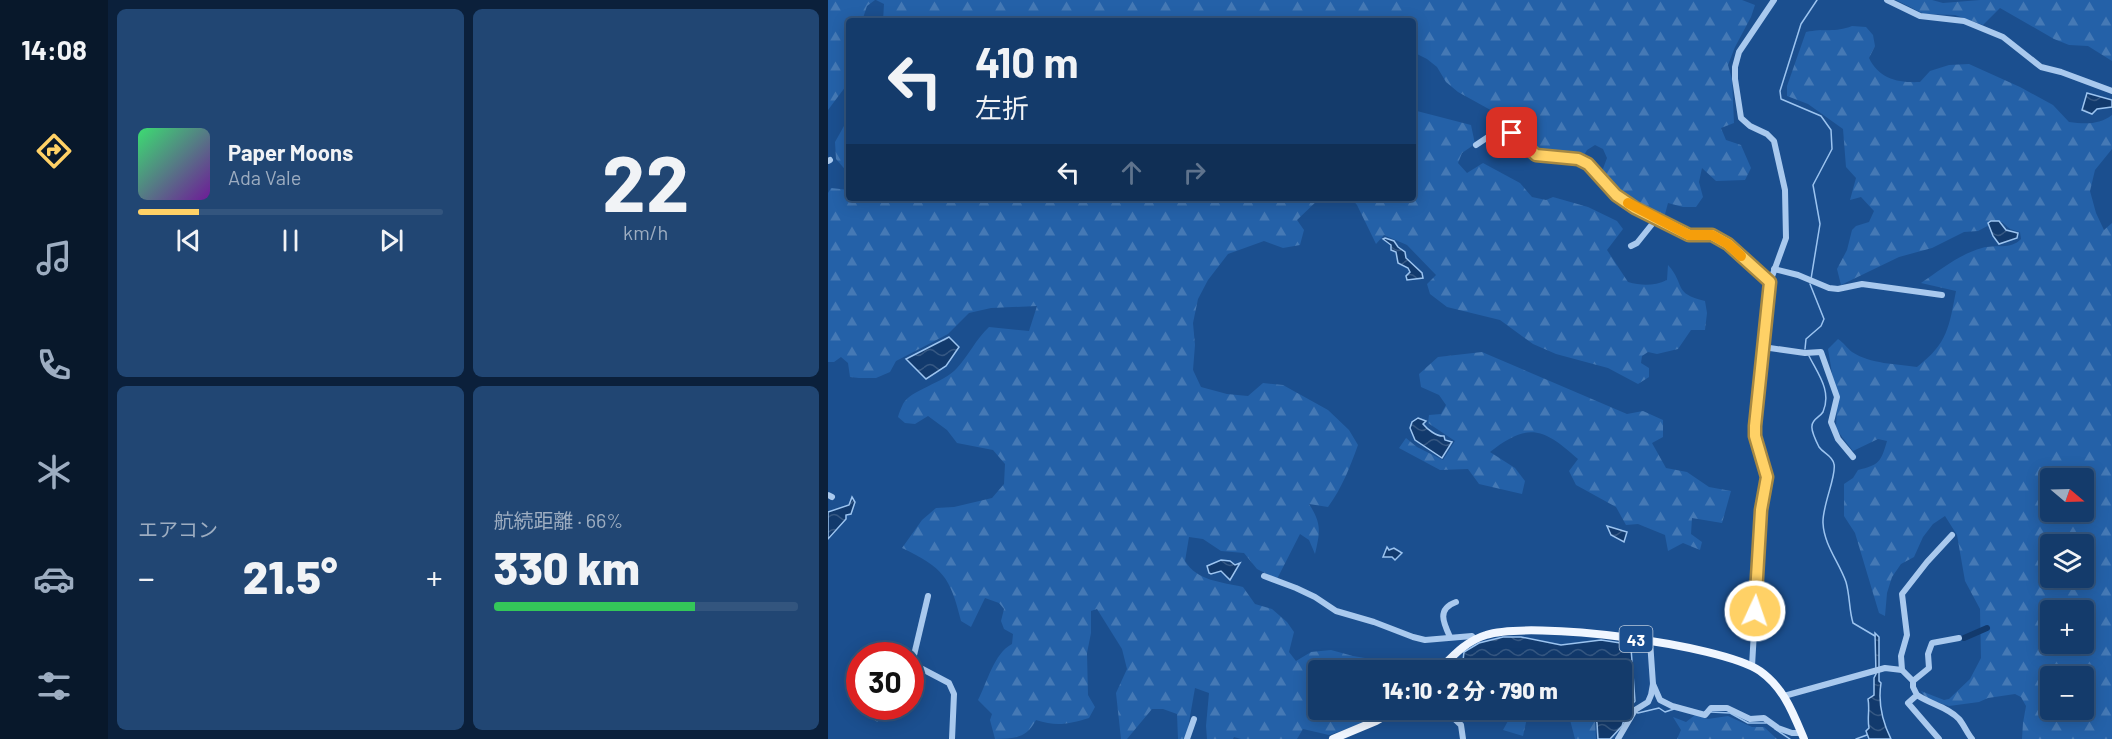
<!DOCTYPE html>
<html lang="ja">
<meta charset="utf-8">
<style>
:root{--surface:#143b6b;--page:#214673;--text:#f1f3f6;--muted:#9dadc1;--line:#33557e;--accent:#ffd166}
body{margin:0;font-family:Barlow,"Noto Sans JP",sans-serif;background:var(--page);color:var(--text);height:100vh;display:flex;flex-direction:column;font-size:22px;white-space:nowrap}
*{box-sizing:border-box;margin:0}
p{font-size:20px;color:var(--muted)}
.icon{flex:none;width:33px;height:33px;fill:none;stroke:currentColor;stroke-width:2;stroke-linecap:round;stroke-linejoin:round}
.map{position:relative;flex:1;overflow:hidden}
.panel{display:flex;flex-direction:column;gap:9px;padding:9px;background:#0b203b;width:720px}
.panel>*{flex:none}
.guide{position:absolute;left:18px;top:18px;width:570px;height:183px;border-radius:6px;box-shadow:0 3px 15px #0003,0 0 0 2px var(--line);background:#143b6b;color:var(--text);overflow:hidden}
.needle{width:39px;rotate:109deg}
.fabs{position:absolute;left:1212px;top:468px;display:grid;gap:12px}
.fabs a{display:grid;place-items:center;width:54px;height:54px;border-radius:6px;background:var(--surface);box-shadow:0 3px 15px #0003,0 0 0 2px var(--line);font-size:30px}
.speed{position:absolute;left:18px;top:642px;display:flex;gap:12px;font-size:30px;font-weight:700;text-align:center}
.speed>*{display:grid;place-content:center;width:78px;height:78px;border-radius:50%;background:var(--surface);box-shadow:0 3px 15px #0003,0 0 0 2px var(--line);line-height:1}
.speed .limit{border:9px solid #d22;background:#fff;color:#111}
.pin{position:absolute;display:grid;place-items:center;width:51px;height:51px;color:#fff;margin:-26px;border-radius:12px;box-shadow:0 3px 9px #0006}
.me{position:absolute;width:66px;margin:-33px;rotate:3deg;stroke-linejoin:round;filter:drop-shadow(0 0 4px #0008)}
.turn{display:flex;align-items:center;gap:21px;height:126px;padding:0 30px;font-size:27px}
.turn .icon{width:78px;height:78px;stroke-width:2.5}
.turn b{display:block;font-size:42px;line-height:51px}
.lanes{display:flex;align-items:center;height:57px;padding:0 30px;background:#0003;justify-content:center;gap:30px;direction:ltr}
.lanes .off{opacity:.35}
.big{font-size:45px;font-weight:800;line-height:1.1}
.panel .card{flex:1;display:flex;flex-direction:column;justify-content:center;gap:9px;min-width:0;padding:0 21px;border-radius:9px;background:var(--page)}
.panel .dial{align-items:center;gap:0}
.dial b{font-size:78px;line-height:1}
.song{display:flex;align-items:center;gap:18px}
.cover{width:72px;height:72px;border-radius:9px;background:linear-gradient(135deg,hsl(140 70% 55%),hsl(280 70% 35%))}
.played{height:6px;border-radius:3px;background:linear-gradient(90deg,var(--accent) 20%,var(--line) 20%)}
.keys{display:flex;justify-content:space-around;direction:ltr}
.heat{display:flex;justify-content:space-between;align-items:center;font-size:33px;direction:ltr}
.charge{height:9px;border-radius:4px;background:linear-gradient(90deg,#34c759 66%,var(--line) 0)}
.panel .tiles{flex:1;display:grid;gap:9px;grid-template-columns:repeat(2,1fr)}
.trip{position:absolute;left:480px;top:660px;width:324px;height:60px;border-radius:6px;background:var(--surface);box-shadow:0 3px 15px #0003,0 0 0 2px var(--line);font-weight:800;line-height:60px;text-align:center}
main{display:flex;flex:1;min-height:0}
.tabs{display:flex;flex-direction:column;width:108px;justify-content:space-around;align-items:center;background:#08182b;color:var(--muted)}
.tabs .icon{width:42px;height:42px}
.tabs .current{color:var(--accent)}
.tabs b{font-size:27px;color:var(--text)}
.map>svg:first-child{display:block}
.forest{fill:url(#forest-firs);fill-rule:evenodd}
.water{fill:url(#water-waves);stroke:#9cc4f0;stroke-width:1.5}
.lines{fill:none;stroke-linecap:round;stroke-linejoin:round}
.stream{stroke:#9cc4f0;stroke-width:1.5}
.canal{stroke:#123a6d;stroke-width:6}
.minor{stroke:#a9c9ee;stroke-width:6}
.major{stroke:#f0f6ff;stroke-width:8}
.route-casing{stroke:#a68842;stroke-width:15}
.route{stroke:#ffd166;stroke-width:10}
.slow{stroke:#f59e0b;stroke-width:10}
.labels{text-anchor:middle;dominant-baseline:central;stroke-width:6;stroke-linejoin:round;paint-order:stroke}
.shield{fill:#1b4f8f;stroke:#bbcadd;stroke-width:1.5}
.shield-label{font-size:16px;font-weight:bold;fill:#fff}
</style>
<main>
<nav class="tabs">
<b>14:08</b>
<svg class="icon current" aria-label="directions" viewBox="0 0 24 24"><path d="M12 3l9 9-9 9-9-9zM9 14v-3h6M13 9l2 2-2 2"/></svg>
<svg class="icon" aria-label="music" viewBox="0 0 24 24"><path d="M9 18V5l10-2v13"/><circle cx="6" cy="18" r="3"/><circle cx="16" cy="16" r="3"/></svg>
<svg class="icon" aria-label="phone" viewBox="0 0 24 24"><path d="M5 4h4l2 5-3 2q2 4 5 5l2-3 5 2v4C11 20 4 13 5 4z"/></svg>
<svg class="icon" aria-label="climate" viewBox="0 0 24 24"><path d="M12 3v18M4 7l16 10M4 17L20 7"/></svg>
<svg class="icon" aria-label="car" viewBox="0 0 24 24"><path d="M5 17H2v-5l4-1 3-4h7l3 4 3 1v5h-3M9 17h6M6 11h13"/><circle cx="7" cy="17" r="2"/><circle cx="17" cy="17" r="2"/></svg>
<svg class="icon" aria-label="filters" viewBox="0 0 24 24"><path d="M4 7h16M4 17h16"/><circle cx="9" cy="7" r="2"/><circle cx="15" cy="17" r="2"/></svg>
</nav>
<section class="panel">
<div class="tiles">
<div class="card">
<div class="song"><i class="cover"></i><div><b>Paper Moons</b><p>Ada Vale</p></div></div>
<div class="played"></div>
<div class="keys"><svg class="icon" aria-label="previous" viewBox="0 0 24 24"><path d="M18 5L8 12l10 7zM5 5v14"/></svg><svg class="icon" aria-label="pause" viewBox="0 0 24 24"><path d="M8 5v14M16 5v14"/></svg><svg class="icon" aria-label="next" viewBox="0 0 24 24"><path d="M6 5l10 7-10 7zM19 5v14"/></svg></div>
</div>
<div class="card dial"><b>22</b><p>km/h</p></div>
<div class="card"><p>エアコン</p>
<div class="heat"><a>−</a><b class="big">21.5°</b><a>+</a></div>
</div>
<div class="card"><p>航続距離 · 66%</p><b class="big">330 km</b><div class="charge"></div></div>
</div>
</section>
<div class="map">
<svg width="1284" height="739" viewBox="0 0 1284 739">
<defs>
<pattern id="forest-firs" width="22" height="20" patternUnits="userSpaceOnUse" patternTransform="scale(1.5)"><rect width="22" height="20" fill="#2461a8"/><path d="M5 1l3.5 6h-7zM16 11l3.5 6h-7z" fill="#4579b5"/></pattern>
<pattern id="water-waves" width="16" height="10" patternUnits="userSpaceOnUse" patternTransform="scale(1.5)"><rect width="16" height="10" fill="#123a6d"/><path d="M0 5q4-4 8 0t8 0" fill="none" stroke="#365883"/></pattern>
</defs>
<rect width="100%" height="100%" fill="#1b4f8f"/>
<g class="forest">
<polygon points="0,0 47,0 39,6 34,21 21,21 21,82 0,110"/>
<path d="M 48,0 L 914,0 L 927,5 L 923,17 L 907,47 L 900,65 L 904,79 L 906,123 L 893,128 L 898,140 L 913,145 L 923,168 L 917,180 L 888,181 L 874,168 L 871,182 L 875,197 L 868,207 L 855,207 L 840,203 L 836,218 C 808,205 794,196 773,174 L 779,158 L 775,149 L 767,145 L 759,150 L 755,157 L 706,152 L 691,128 L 677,118 L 630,92 L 618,82 L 609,67 L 599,59 L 585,52 L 585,21 L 55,21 L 56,4 Z"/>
<polygon points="1068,0 1104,0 1115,3 1152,0 1284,0 1284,61 1260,46 1241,45 1226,39 1172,8 1155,25 1127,15 1096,14"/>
<path d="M 1024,26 L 1038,27 L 1045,35 L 1047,46 L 1041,58 C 1051,79 1070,83 1092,82 L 1102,71 L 1121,65 L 1141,64 L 1192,87 L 1225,105 L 1241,122 C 1257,124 1271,125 1284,115 L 1284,149 L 1267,170 L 1262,191 L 1268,213 L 1276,230 L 1284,223 L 1284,739 L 1194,739 L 1195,723 L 1198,706 L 1193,697 L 1187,694 L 1160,698 L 1151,702 L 1121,706 L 1099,699 L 1093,691 L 1116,700 L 1121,699 L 1142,679 L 1153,658 L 1152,609 L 1137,581 L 1129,535 L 1117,516 L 1105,524 L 1095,537 L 1086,557 L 1073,564 L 1064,577 L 1059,593 L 1057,616 L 1051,613 L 1027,533 L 1016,516 L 1016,484 L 1025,478 L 1030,470 C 1051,465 1053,462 1059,441 L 1050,439 L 1025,451 L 1008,429 L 1009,403 L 1000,349 L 1010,339 C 1016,343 1019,348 1024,352 C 1042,364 1069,364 1089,367 C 1120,343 1121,327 1128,291 L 1093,283 C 1112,270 1132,254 1154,248 C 1167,244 1183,250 1193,239 L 1192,232 L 1182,229 L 1174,222 L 1167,222 L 1150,231 L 1136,232 L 1104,248 L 1071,257 L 1013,285 L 1009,269 L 1019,250 L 1024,230 L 1028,226 L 1041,222 L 1046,211 L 1033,197 L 1022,200 L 1028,178 L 1018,167 L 1015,129 L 980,104 L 959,96 L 959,86 L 978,32 C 996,28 1007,33 1024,26 ZM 1222,478 L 1256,478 L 1256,512 L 1222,512 ZM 1222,544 L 1256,544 L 1256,578 L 1222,578 ZM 1222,610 L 1256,610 L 1256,644 L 1222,644 ZM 1222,676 L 1256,676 L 1256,710 L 1222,710 Z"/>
<path d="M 585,110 L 643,125 L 647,144 L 634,153 L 630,163 L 639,173 L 655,163 L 692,183 L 704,197 L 718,200 L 725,197 L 760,207 L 789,221 L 795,229 L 779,250 L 800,282 C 814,286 826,286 839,280 L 840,265 C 858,285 844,293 877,301 L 879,313 L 877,330 L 863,330 L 850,349 L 829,354 L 820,352 L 814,356 L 813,363 L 821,368 L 821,377 L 810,384 L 780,368 L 728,354 L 705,344 L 672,320 L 619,307 L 602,294 L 599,284 L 608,275 L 579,245 L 556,235 L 548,244 L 529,205 L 523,198 L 585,198 Z"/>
<polygon points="21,117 21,174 8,159 7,142"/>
<path d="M 3,188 L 21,190 L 21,198 L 492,198 L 469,220 L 476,230 L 472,245 L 455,248 L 436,241 L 400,254 L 380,280 L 370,299 L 365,323 L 367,345 L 365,370 L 373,387 L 399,394 L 420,396 L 435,383 L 455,385 L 500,410 L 521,430 L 530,445 C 522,467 514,488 500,507 L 481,504 C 494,524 492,532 487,554 L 481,540 L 472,534 L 449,579 L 429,569 L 416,553 L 393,551 L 375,539 L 361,537 L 357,561 C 369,581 394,582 415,587 L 427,604 L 444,609 L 459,622 L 466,632 L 461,652 L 468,661 L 483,652 L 503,650 L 525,656 L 561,662 L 581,668 L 583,670 L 490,670 L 490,710 L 563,710 L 528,726 L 501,735 L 475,729 L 469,739 L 413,739 L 406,737 L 405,739 L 379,739 L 378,726 L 381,693 L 367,688 L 358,739 L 350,739 L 349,714 L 335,709 L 324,709 L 299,739 L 293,739 L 288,693 L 299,669 L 294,649 L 269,609 L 263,611 L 263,633 L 259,653 L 260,695 L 267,707 L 261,718 C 241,724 229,727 208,720 C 198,739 187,738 167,739 L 162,720 L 164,714 L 150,700 C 159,683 166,653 184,644 L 185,634 L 176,629 L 173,621 L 176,609 L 171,603 L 157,598 L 143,627 L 133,621 C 122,576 115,568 74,548 L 94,520 L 108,508 L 126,507 L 164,498 L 176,484 L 177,464 L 165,450 L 129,443 L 119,430 L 100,416 L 87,424 L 77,423 L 70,417 C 71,413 73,408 75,404 C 82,390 116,383 129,368 C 141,355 148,339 161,327 L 201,331 L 209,306 L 163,308 L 141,313 L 120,334 L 68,361 L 62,372 L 48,378 L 31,378 L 22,377 L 20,363 L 13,357 L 6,362 L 0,362 L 0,193 Z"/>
<path d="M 654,352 L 799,414 L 815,411 L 835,420 L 835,437 L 824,443 L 838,468 L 859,472 L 881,487 L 903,491 L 894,523 L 864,518 L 863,534 L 874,542 L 872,550 L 855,543 L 840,551 L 837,535 L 810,524 L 798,525 L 788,507 L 748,485 L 741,471 L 750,459 C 716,429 701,421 662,452 L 687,468 L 697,481 L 694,494 L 651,484 L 640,469 L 612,470 L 571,448 L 578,438 L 589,447 L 615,460 L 627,441 L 600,423 L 601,415 L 613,414 L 618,405 L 611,395 L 593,387 L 591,374 L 610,357 Z"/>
<polygon points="686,710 703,710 695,712 699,718 695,736 675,730"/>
<polygon points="719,710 763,710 767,721 768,739 747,739 741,716 730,711"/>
<polygon points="867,715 880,719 900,716 924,727 936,727 949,739 849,739 853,730 845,717 858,722"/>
</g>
<g class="water">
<polygon points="1259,93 1284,100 1284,107 1269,109 1264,114 1254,110"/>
<polygon points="1163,221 1171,221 1178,230 1190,233 1189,238 1171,244 1165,236 1160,223"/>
<polygon points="557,238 566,241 570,247 577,252 578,258 594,273 595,278 579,280 578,276 582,272 580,268 570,263 568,252 563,250 563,245 555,239"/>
<polygon points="121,337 131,347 118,366 98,379 78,359"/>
<path d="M 590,418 L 598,421 L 595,424 C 599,429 609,437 616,436 L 617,440 L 624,442 L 614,458 L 587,440 L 582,428 L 584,422 Z"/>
<polygon points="24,497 27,502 23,514 18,515 18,519 0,539 0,512 21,505"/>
<polygon points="779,526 799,532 796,542 783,535"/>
<polygon points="559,547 561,550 566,548 574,553 567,560 564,557 555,557"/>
<polygon points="393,560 402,561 407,565 412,563 402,580 393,571 383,574 381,573 379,566"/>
<path d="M 1047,633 L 1051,637 L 1051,681 L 1053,683 C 1050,702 1054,721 1063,739 L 1041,739 L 1038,731 L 1041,728 C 1039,718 1042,709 1040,699 L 1046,695 L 1046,678 L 1048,674 Z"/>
<polygon points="675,637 693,637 733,645 773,640 799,644 803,648 807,701 799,711 794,726 782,739 770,739 769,723 765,710 794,710 794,670 634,670 636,652 651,643"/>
</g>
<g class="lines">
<g class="stream">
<polyline points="983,279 992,224 985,185 1004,149 1003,130 993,116 953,99 952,91 973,24 989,0"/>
<polyline points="977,349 978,339 993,326 996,319 982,284"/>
<path d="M 981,356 C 990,374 1004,391 995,412 C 992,417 984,419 984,426 C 983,431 989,443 991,447 C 996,454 1004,455 1006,464 C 1009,475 994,506 995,523 C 996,545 1011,562 1018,582 C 1022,596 1021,610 1025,623 L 1047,636"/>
<polyline points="808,712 810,713 831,708 837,712 846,709"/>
<polyline points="883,712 902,713 920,723 938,723"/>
<polyline points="947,729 962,739"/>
<polyline points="1028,739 1039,735"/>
</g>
<polyline class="canal" points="1136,638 1159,628"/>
<g class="minor">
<polyline points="1059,0 1092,16 1136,21 1175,37 1213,67 1233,72 1284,91"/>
<polyline points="648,145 675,127 708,155 750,159 761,164 788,195 807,208 861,235 884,235 900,244 942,282"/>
<polyline points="0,161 2,160"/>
<polyline points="803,246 809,243 829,218"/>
<polyline points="946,269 970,275 1001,288 1010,289 1034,284 1114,295"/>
<polyline points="935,347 977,353 993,352 1009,397 1003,422 1010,439 1025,457"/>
<polyline points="0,495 4,497"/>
<polyline points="436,576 468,588 487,597 508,611 546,622 585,637 597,640 644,636 647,639"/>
<path d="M 622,637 C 615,622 609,609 628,602"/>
<polyline points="83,663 121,683 126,694 124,739"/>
<polyline points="924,666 933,510 940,477 928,436 927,426 942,282 958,238 957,190 946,141 939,134 922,126 913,118 907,79 907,67 911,52 946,0"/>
<polyline points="1074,670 1073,656 1079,635 1074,594 1099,562 1124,535"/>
<polyline points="82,672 100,596"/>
<polyline points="1085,681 1101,668 1100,654 1104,643 1131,638"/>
<polyline points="825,684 832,700 844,706 877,715 883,708 899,708 922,719 936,718 950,728 964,733 973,733"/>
<path d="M 1089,695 C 1102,704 1120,707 1131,719 C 1136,725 1139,733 1144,739"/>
<polyline points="956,696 1057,668 1074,670 1085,681 1085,687 1089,695 1080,703 1111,739"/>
<polyline points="617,710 633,725 635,739"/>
<polyline points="49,718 71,706"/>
<polyline points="359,739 366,719"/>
<polyline points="790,739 807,710 820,702 823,695 825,684 822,641"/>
</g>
<g class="major">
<path d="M 611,670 C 625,656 638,641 658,635 C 703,620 892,644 932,671 C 956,688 965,713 976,739"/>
<polyline points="505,739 548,721 567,710"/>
</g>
</g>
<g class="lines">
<g class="route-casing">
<polyline id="route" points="684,133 708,155 750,159 760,164 788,195 807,208 861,235 884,235 900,244 942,282 927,426 927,436 939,477 933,510 927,611"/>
</g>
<use href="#route" class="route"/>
<polyline class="slow" points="800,203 861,235 884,235 900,244 913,256"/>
</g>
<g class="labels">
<rect class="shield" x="791.5" y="626" width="33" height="26" rx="4.5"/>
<g class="shield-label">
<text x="808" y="639">43</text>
</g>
</g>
</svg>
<div class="fabs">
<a><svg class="needle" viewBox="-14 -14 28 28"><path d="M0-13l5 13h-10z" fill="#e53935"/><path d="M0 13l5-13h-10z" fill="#9dadc1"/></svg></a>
<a><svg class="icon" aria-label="layers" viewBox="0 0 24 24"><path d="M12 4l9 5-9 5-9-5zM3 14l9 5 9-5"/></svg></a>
<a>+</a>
<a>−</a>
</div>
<div class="speed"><div class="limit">30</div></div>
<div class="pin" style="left:684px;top:133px;background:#d93025"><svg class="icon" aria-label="arrive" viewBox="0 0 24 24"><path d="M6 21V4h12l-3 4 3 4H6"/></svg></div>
<svg class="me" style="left:927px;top:611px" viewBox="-20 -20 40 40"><circle r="17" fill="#ffd166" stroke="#fff" stroke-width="3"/><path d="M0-11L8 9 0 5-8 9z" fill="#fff"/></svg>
<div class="trip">14:10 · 2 分 · 790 m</div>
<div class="guide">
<div class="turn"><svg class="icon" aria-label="left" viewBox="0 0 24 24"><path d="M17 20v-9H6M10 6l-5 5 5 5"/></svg><div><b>410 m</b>左折</div></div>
<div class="lanes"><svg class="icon" aria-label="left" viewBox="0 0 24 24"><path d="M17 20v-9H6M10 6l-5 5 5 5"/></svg><svg class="icon off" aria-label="ahead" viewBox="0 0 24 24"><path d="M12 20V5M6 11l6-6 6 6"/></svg><svg class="icon off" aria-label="right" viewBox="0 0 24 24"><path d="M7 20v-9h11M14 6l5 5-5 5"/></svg></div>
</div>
</div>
</main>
